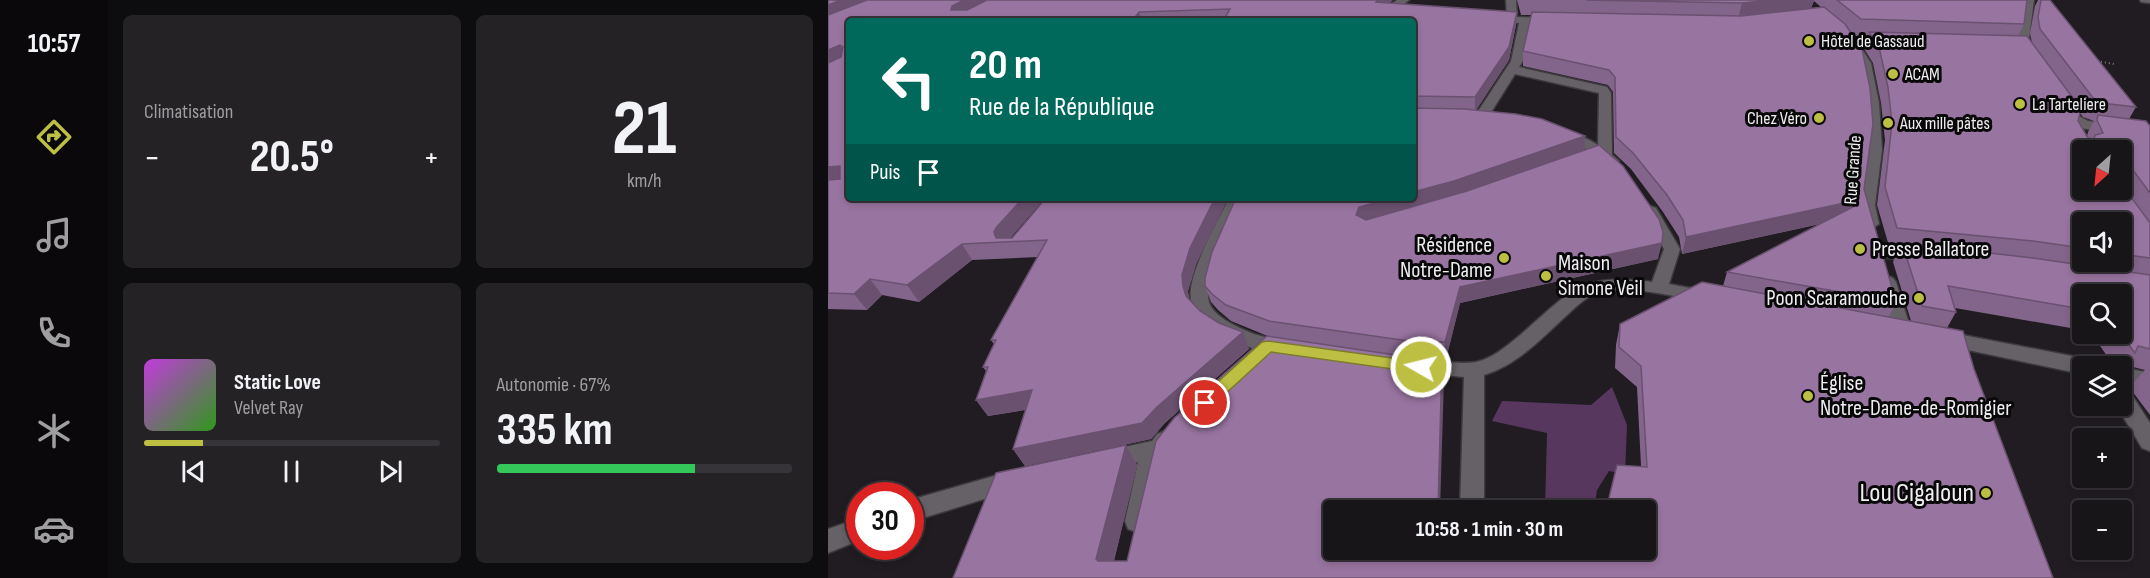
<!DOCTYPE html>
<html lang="fr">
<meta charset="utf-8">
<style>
:root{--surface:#181519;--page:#252226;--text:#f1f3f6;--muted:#9f9fa2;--line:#363438;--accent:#bdbf43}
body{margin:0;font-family:"Sofia Sans Condensed",sans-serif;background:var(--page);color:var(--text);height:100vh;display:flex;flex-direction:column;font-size:22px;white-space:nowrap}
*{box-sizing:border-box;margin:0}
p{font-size:20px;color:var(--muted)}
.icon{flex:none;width:33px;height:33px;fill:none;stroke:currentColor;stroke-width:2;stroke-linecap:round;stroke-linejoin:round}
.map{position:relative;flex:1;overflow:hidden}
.sheet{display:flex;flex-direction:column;gap:15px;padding:15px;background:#0d0c0e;width:720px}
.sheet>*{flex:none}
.hud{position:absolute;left:18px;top:18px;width:570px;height:183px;border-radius:6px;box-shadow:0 3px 9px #0003,0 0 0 2px var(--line);background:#00695c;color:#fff;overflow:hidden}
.needle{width:39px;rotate:207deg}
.fabs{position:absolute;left:1244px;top:140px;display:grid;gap:12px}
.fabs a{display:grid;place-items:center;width:60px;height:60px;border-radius:6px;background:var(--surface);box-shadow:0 3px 9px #0003,0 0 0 2px var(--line);font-size:30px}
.speed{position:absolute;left:18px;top:482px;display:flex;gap:12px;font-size:30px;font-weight:700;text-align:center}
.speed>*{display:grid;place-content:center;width:78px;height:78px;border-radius:50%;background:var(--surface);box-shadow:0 3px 9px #0003,0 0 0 2px var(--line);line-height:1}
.speed .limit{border:9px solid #d22;background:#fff;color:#111}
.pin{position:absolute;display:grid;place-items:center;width:51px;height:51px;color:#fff;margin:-26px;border:3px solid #fff;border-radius:50%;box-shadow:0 2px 6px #0007}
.me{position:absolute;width:66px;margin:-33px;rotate:278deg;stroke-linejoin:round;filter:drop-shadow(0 0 4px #0008)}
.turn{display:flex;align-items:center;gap:21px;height:126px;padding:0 24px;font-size:27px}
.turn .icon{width:78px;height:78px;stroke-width:2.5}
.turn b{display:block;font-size:42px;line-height:51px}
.then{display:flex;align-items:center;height:57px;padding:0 24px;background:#0003;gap:12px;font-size:22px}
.big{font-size:45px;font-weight:700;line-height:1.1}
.sheet .tile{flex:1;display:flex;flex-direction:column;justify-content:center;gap:9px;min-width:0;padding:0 21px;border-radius:9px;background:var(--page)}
.sheet .dial{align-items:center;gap:0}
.dial b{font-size:78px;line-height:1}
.song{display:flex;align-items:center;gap:18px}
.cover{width:72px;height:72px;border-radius:9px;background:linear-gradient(135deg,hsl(290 70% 55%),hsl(110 70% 35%))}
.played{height:6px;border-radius:3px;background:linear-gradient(90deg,var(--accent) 20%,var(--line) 20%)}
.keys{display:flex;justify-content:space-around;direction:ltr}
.heat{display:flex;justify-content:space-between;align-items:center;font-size:33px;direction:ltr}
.charge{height:9px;border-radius:4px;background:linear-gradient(90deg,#34c759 67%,var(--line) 0)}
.sheet .tiles{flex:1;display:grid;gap:15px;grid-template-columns:repeat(2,1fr)}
.trip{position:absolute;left:495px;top:500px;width:333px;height:60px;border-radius:6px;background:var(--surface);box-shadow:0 3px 9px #0003,0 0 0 2px var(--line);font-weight:700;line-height:60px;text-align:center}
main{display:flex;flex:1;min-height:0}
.tabs{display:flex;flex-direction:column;width:108px;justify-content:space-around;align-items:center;background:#0a080a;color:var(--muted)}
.tabs .icon{width:42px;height:42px}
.tabs .on{color:var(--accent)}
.tabs b{font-size:27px;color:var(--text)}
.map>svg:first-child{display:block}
.green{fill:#57375e}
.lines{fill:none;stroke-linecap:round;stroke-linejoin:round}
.pedestrian-casing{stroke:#3c3a3d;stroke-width:3}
.minor-casing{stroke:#3c3a3d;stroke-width:3}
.path{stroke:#7d797e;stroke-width:2;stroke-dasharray:1 3;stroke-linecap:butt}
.pedestrian{fill:#666167;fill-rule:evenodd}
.minor{fill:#666167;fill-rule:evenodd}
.wall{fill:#83648a;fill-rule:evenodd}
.shaded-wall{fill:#6a5170}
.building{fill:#9874a0;stroke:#6a5170;stroke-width:1.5}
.route{fill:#bdbf43;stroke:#7b7c2c;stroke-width:1.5}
.poi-dot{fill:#bdbf43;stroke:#090809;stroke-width:2}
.labels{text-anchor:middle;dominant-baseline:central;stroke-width:6;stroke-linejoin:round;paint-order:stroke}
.far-poi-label{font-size:18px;fill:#efedf0;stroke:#090809;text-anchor:start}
.far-street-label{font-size:18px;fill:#efedf0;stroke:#090809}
.poi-label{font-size:22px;fill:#efedf0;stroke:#090809;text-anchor:start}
.near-poi-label{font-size:27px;fill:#efedf0;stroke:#090809;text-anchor:end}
</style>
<main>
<nav class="tabs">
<b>10:57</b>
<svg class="icon on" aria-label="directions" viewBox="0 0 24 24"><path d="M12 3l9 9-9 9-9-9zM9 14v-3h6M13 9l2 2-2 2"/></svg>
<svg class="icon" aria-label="music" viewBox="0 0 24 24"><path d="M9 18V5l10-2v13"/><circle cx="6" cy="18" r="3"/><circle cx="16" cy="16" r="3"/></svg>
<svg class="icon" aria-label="phone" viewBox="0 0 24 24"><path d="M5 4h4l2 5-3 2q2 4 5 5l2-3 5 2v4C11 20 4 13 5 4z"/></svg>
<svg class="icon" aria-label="climate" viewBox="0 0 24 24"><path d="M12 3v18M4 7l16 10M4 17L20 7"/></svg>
<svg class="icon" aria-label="car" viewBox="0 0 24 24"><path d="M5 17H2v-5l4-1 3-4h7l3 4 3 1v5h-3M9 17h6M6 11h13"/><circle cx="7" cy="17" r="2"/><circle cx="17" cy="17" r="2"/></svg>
</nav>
<section class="sheet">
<div class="tiles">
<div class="tile"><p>Climatisation</p>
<div class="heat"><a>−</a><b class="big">20.5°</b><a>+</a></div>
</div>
<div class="tile dial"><b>21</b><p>km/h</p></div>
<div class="tile">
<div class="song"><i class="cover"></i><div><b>Static Love</b><p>Velvet Ray</p></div></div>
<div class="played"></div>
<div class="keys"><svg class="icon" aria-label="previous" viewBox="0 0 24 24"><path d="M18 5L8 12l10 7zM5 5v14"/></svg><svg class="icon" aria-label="pause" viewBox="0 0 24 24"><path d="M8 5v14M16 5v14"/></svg><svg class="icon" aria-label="next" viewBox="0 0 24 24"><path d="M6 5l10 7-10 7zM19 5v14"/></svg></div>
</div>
<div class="tile"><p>Autonomie · 67%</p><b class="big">335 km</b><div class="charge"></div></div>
</div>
</section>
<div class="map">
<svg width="1322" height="578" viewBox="0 0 1322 578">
<rect width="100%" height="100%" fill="#201c21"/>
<polygon class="green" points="784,387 799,425 797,474 781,471 769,490 766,510 717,510 719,433 664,421 674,401 763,405"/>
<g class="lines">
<g class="pedestrian-casing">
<g id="pedestrian">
<polygon points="1024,39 1028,40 1043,63 1051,103 1054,150 1047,205 1051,224 1043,229 1035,224 1031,205 1040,150 1039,103 1031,63 1018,42"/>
<polygon points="1050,247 1091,252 1097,253 1100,257 1097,261 1091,262 1044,256 1042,252 1044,248"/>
<polygon points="1059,276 1065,278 1068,282 1083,330 1080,335 1073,337 1066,335 1063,330 1050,282 1053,278"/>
</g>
</g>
<g class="minor-casing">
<g id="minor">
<polygon points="569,0 581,0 554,21 542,21"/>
<path d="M 678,0 L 688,0 L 689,17 L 727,18 L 732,21 L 727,24 L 702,24 L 695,61 L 691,67 L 779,87 L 783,93 L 784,155 L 791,161 L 789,164 L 779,164 L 751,145 L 729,137 L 727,134 L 734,130 C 747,133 759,138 770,145 L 771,93 L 687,74 L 657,122 L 652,123 L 645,119 L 683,61 L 691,23 L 673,22 L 668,19 L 673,16 L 679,16 Z"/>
<path d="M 1196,0 L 1206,0 L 1201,39 L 1208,56 L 1202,59 C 1181,52 1193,16 1196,0 Z"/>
<polygon points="1312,0 1322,0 1322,3 1313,2"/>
<polygon points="1235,100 1240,101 1249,115 1260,121 1322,130 1322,138 1252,128 1239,121 1229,104"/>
<path d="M 401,198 L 417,198 C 407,220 374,280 381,302 C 386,318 412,328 426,334 C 438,338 450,339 462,343 L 465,348 L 462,353 C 446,358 424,348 409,342 C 391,334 367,321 363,300 C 358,276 390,221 401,198 Z"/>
<path d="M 822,206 L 828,208 L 852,249 L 841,284 L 883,292 L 886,296 L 883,300 L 877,302 C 847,297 800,284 772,292 C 758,296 748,307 738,316 C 713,339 689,365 656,375 L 656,510 L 632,510 L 636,377 L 586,372 L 583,367 L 586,362 L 593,359 C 610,360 632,365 648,362 C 665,358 679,346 691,336 C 741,293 753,271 824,282 L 836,249 L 814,211 Z"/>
<polygon points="1114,331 1254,358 1261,361 1264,366 1254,366 1254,374 1107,343 1104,338 1107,333"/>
<polygon points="1293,367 1322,373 1322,389 1293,383"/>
<polygon points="1293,387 1300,389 1322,423 1322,451 1314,448 1288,405 1293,405"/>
<polygon points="337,431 345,434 348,440 332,466 321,521 318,529 309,532 300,529 297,521 310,462 281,469 273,466 270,459 273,452 324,441 329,434"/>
<polygon points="187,470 195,473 199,480 195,487 82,522 82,500"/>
<polygon points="32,518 32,540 0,553 0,529"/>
<polygon points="631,549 657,549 656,578 630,578"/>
</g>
</g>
<polyline class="path" points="1269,61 1286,64"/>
<use href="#pedestrian" class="pedestrian"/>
<use href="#minor" class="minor"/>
</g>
<path class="wall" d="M 0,0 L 562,3 L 689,12 L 688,25 L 681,60 L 648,110 L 756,150 L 830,259 L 632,303 L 618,359 L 614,359 L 616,379 L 506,510 L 611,551 L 629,561 L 656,561 L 768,550 L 813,466 L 809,387 L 787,368 L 788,345 L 792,324 L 895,286 L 899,272 L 992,224 L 854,254 L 851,237 L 835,212 L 803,169 L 786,153 L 785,92 L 780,85 L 695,66 L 695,51 L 704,15 L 693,15 L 689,0 L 1199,0 L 1196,24 L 1190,36 L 1204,43 L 1202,33 L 1207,6 L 1210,0 L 1213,0 L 1308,107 L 1301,119 L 1322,126 L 1322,415 L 1301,387 L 1317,370 L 1297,365 L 1293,370 L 1293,366 L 1286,366 L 1263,333 L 1293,333 L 1293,294 L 1254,294 L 1254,330 L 1127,308 L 1128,312 L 1119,328 L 1146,369 L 1225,578 L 125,578 L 298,445 L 309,465 L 286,561 L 299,561 L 442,337 L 403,321 L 390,310 L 383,302 L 377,286 L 585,198 L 585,21 L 21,21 L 21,198 L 217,198 L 182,238 L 184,238 L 218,198 L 400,198 L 368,264 L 360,291 L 361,298 L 372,311 L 421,349 L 337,423 L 323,439 L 197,466 L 185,449 L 197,410 L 160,416 L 148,400 L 158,371 L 155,367 L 166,344 L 163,340 L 210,257 L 144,260 L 91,302 L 54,295 L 39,310 L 0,309 ZM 986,1 L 993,7 L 983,8 ZM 1022,32 L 1027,36 L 1039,36 L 1035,47 L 1045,63 L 1053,103 L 1057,140 L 1049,205 L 1061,246 L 1072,247 L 1065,262 L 1083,321 L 1061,317 L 1068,302 L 1036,189 ZM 1252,113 L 1255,117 L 1266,121 L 1260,132 L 1259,136 L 1250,121 ZM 1293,150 L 1293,189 L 1254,189 ZM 1254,222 L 1293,222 L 1293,261 L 1254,261 Z"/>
<g class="shaded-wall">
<polygon points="13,0 52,0 0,21 0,5"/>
<polygon points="136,0 165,0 130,19 123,10 124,6"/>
<polygon points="550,0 565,0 549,15 548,2"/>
<polygon points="945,0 986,0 982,12 910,19 914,3"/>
<polygon points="311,12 314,21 304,21"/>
<polygon points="689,12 688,25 681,60 647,112 647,97"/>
<polygon points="12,45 20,59 0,68 0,50"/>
<polygon points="757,136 756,151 531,231 528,215 531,207 564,198 585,198 585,192"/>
<polygon points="12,166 21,179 0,184 0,167"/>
<polygon points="195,198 217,198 179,242 168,238 166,232 168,228"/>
<polygon points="387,198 400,198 368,264 360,291 361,302 355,286 354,275 362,248"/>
<polygon points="1025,201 1018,218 854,254 858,237"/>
<polygon points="834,243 830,259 632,303 618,359 617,342 632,287"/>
<polygon points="134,244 144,260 91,302 79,285"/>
<polygon points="42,279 54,295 39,310 26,294"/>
<polygon points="415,332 421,349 337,423 323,439 197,466 185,449 329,407"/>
<polygon points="614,359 616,379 612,510 610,510"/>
<polygon points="204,390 214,407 160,416 148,400"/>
<polygon points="298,445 309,465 282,577 268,559"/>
</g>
<g class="building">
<polygon points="0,0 13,0 0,5"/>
<polygon points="39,0 136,0 124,6 123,10 139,10 159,0 550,0 548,2 689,12 681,47 647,97 585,96 585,21 530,21 529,18 526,21 395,21 402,9 311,12 304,21 21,21 21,198 195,198 168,228 166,232 168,238 184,238 218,198 387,198 362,248 354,275 355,286 358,296 372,311 391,323 415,332 329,407 314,423 185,449 204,390 148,400 160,367 155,367 168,340 163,340 219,240 134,244 79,285 42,279 26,294 0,293 0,180 12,179 12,166 0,167 0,63 13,57 15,47 12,45 0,50 0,15"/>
<polygon points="758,0 945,0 914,3"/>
<polygon points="1009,0 1199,0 1196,24 1033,19"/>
<polygon points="1213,0 1222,0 1308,107 1282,104 1266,99 1212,29 1210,17"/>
<polygon points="996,7 1017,24 1034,49 1042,88 1045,124 1036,189 1068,302 899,272 1027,206 1025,201 858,237 855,220 839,195 805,153 788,137 787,77 781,70 695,51 704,12 913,16"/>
<polygon points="1041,32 1199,36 1253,109 1250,121 1260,138 1266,139 1267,135 1275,133 1269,120 1270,115 1318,121 1322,126 1322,193 1305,170 1293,170 1293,150 1254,150 1254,189 1293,189 1293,183 1322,223 1322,258 1293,254 1293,222 1254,222 1254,248 1205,241 1069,228 1057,187 1064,123 1060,87 1051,47"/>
<polygon points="585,108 636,109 688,114 714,119 757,136 626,181 585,192"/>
<polygon points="771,145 795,166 831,219 835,232 834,243 632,287 617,342 581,341 441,321 398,305 384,294 377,286 377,278 384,252 408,198 564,198 531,207 528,215 538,220 639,191"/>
<polygon points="1074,243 1205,258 1322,275 1322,349 1310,346 1307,353 1292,333 1293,333 1293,294 1254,294 1254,309 1120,286 1128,312 1094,306"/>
<polygon points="874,282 1135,331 1146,369 1225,578 125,578 168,473 298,445 268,559 270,561 299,561 328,441 346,418 439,336 581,357 614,359 610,510 506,510 506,549 609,549 609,551 627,551 629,561 656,561 658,551 768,550 768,549 818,549 818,510 778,510 789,465 819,467 813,366 791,347 792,324"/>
</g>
<polygon class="route" points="440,341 593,362 598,363 601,367 598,371 593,373 443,352 383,407 377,409 372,407 369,403 372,398 434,342"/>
<g class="poi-dot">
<circle cx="981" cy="41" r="6"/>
<circle cx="1065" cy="74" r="6"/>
<circle cx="1192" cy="104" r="6"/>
<circle cx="991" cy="118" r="6"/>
<circle cx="1060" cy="123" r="6"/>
<circle cx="1032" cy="249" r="6"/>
<circle cx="676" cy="258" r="6"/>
<circle cx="718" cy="276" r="6"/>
<circle cx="1091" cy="298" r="6"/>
<circle cx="980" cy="396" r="6"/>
<circle cx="1158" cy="493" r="6"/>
</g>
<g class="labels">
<g class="far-poi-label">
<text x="993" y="41">Hôtel de Gassaud</text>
<text x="1077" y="74">ACAM</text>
<text x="1204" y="104">La Tarteliere</text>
<text x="979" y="118" text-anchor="end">Chez Véro</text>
<text x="1072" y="123">Aux mille pâtes</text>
</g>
<g class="far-street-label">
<text transform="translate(1025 170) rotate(-86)">Rue Grande</text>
</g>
<g class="poi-label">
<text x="664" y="245" text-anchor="end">Résidence<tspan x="664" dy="25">Notre-Dame</tspan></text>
<text x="1044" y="249">Presse Ballatore</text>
<text x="730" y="263">Maison<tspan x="730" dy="25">Simone Veil</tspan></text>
<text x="1079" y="298" text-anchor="end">Poon Scaramouche</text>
<text x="992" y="383">Église<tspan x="992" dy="25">Notre-Dame-de-Romigier</tspan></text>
</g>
<g class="near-poi-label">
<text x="1146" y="493">Lou Cigaloun</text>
</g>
</g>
</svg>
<div class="fabs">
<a><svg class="needle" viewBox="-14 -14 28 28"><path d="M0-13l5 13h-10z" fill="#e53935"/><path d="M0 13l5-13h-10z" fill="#9f9fa2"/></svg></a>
<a><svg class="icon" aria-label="sound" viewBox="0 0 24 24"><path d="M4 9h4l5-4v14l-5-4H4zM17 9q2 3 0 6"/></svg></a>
<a><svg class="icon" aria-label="search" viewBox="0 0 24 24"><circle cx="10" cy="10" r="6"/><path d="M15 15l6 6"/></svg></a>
<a><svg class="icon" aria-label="layers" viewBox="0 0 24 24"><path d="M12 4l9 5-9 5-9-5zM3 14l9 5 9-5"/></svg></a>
<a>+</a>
<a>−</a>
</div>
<div class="speed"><div class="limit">30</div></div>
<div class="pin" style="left:377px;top:403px;background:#d93025"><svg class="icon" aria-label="arrive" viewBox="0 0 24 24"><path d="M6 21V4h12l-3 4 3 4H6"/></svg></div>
<svg class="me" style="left:593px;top:367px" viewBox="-20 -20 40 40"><circle r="17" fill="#bdbf43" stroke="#fff" stroke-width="3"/><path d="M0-11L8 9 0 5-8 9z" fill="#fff"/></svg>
<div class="trip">10:58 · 1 min · 30 m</div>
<div class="hud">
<div class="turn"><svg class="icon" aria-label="left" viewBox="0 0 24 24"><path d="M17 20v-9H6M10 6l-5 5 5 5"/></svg><div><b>20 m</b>Rue de la République</div></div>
<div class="then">Puis<svg class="icon" aria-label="arrive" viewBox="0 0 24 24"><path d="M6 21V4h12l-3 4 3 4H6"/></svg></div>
</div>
</div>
</main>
